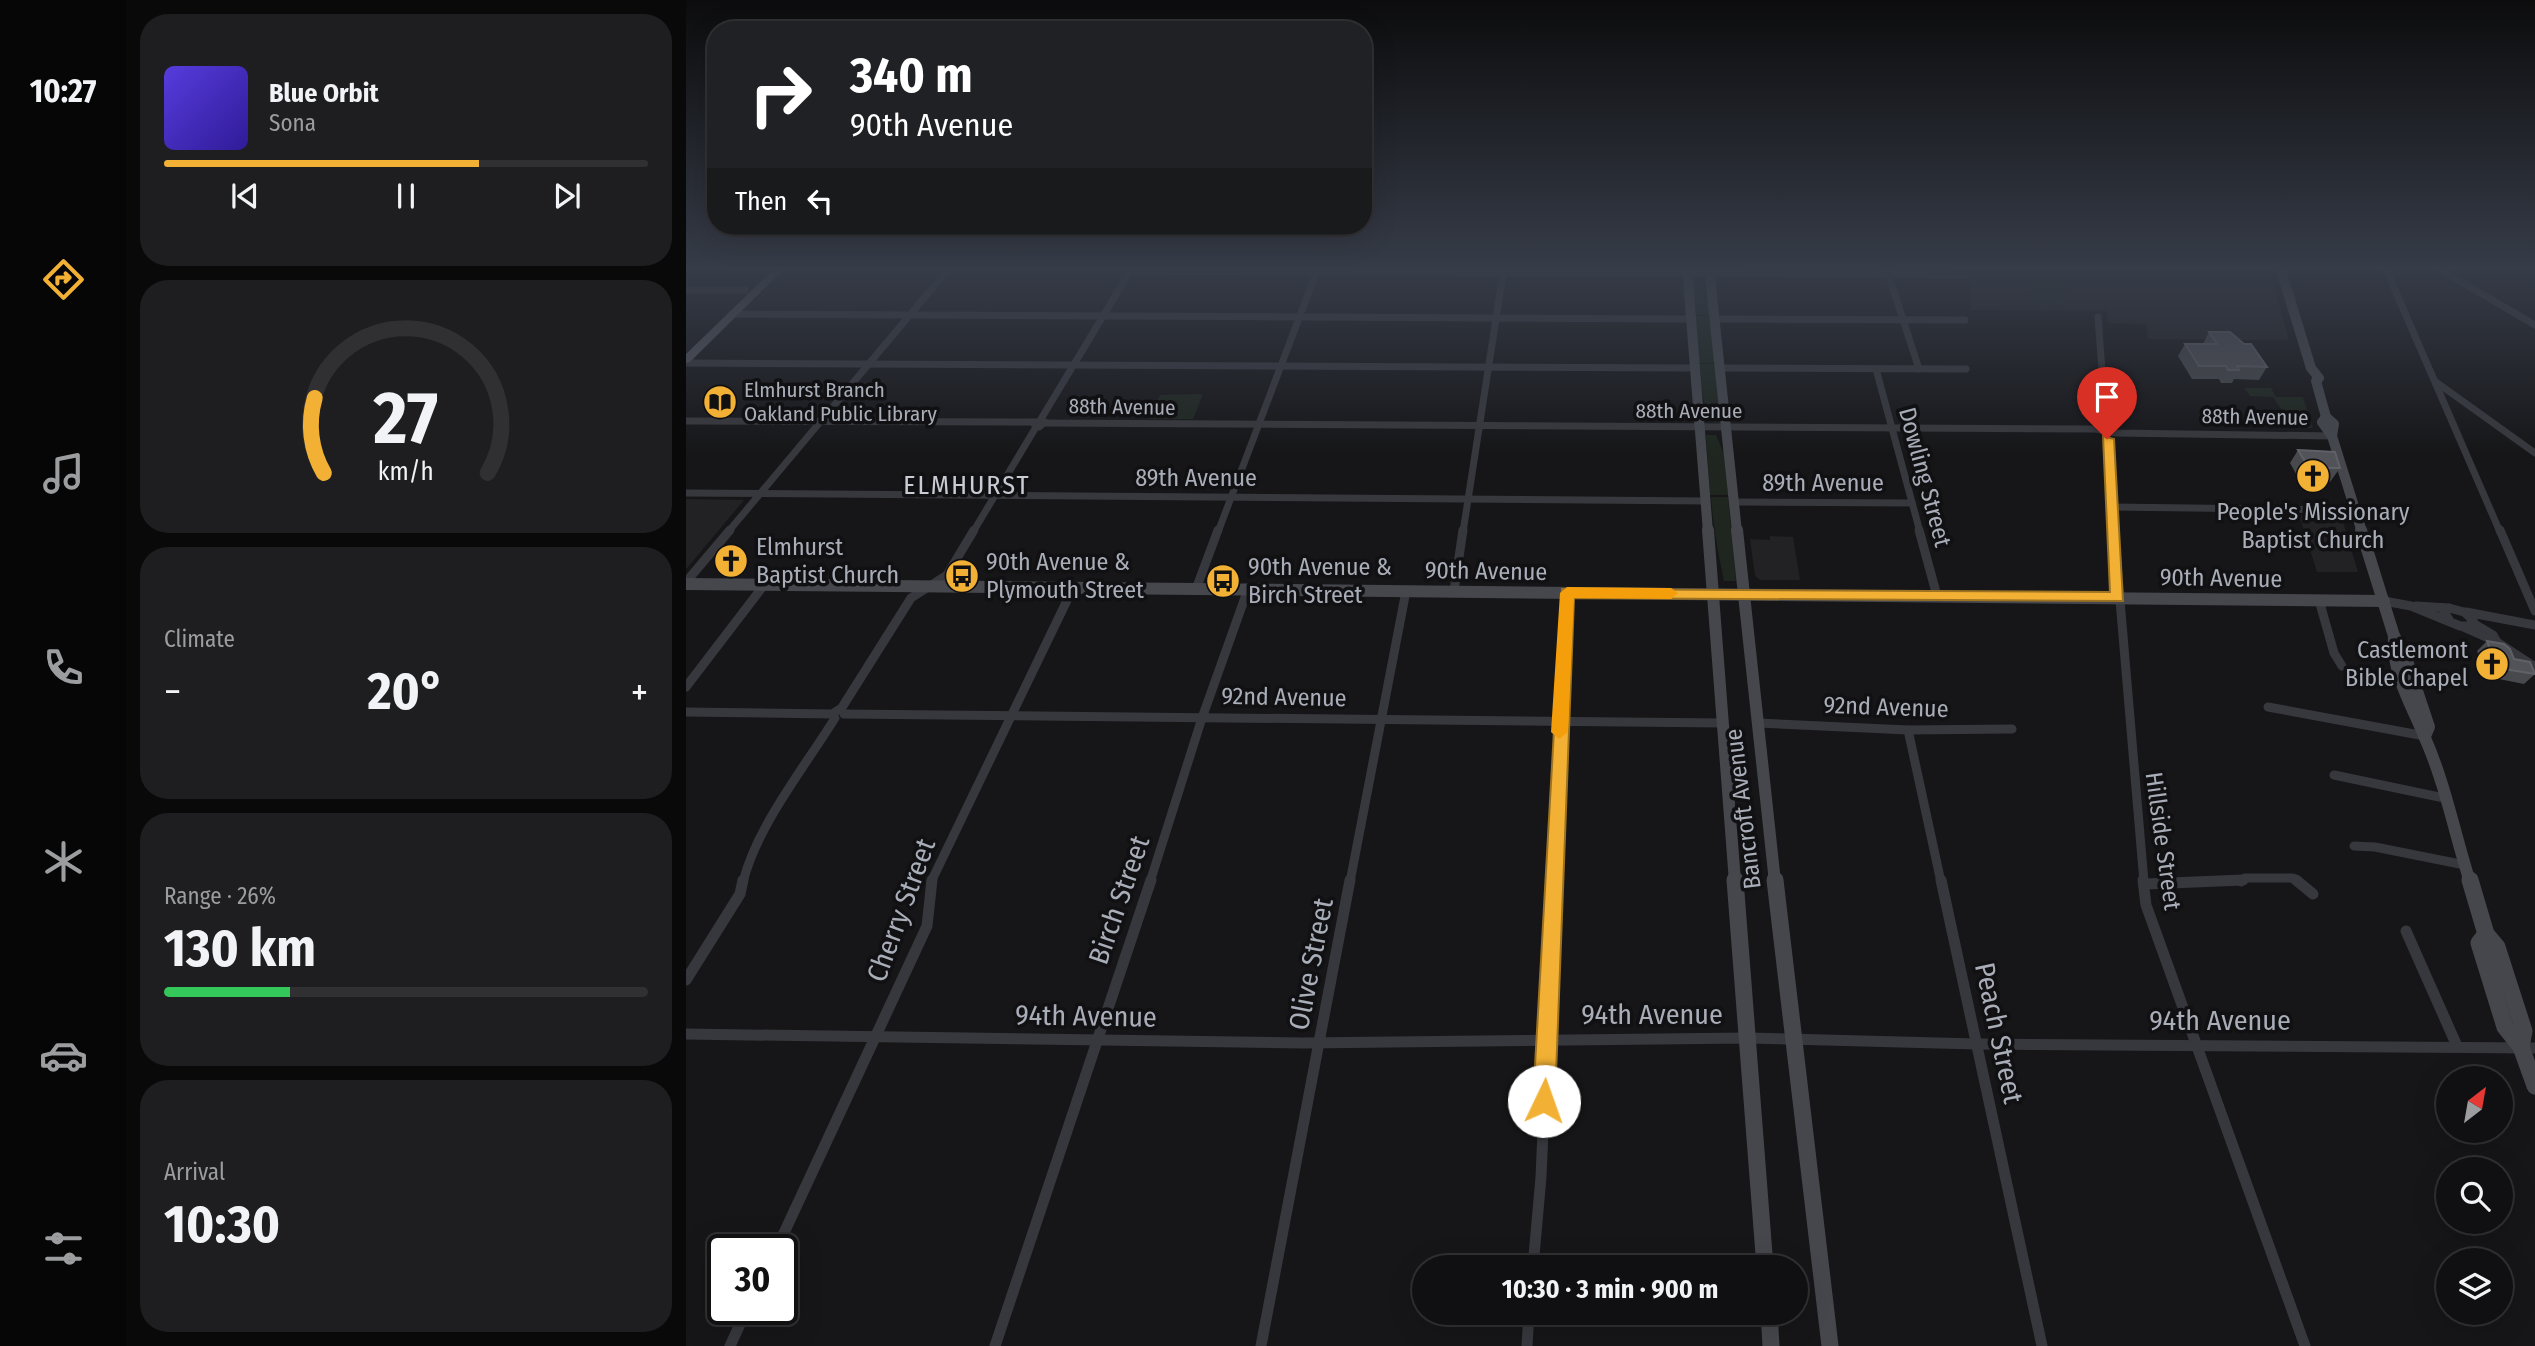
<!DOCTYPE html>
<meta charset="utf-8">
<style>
:root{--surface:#101012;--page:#1e1e20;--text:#f1f3f6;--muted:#9c9d9f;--line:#303032;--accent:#f2b134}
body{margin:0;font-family:"Fira Sans Condensed",sans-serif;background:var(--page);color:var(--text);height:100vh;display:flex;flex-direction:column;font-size:26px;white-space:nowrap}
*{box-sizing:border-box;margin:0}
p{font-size:23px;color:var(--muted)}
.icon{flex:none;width:38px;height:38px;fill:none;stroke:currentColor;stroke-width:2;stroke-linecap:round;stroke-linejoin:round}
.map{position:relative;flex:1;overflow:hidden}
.details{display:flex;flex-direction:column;gap:14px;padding:14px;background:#09090a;width:560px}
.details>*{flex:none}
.top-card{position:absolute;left:21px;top:21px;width:665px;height:214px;border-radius:28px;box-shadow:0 7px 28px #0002,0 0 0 2px var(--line);background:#202124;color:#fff;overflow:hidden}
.needle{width:46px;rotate:31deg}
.buttons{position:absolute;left:1750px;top:1066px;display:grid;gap:14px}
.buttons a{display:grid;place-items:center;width:77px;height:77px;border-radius:50%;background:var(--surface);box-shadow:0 7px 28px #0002,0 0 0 2px var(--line);font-size:35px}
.speed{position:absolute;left:21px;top:1234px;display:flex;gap:14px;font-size:35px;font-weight:700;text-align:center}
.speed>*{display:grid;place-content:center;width:91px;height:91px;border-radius:50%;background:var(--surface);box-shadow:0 7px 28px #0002,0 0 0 2px var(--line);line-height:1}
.speed .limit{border:4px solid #111;border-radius:10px;background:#fff;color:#111}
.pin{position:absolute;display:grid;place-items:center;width:60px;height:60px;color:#fff;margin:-72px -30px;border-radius:50% 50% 50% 0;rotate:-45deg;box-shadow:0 0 7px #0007}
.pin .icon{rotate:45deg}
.me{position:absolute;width:77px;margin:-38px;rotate:3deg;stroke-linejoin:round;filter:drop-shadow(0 0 5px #0008)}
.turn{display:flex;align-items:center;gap:24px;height:147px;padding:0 28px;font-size:32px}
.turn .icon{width:91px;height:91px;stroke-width:2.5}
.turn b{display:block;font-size:49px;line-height:60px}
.then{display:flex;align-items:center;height:66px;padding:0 28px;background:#0003;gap:14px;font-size:26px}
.big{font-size:52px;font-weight:700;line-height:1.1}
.details .card{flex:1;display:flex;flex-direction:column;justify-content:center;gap:10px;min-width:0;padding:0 24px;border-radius:28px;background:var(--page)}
.details .dial{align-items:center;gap:0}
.dial svg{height:182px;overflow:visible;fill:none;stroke:var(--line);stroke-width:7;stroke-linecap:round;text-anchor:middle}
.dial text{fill:var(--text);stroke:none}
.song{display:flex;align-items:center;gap:21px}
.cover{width:84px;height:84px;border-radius:10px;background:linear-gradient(135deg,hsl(250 70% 55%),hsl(250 70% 35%))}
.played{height:7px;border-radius:4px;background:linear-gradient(90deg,var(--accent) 65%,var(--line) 65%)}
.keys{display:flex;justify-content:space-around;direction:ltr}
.heat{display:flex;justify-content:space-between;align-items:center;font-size:38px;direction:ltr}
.charge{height:10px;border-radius:5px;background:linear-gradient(90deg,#34c759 26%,var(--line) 0)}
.trip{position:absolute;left:726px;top:1255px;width:396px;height:70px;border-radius:35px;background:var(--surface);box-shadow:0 7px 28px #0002,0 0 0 2px var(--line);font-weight:700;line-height:70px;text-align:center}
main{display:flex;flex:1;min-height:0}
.dock{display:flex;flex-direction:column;width:126px;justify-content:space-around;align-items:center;background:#060607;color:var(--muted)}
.dock .icon{width:49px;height:49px}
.dock .selected{color:var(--accent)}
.dock b{font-size:32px;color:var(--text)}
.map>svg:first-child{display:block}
.built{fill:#222225}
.green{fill:#1e261f}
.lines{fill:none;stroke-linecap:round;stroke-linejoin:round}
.street-far2{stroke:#37383d;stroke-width:7}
.street-far1{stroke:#37383d;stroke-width:9}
.street{stroke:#37383d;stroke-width:11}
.secondary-far2{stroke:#45474d;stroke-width:10}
.secondary-far1{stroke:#45474d;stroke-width:12}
.secondary{stroke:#45474d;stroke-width:17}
.primary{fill:#53555c;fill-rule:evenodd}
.wall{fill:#47494d}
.building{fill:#525359;stroke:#5f6168;stroke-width:2}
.route{fill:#f2b134;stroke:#9d7322;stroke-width:2}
.slow{fill:#f59e0b}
.labels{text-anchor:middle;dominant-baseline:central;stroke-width:7;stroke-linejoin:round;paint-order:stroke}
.far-poi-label{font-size:21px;fill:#a8adb8;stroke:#111113;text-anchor:start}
.far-street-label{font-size:21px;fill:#a8adb8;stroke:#111113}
.street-label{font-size:24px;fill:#a8adb8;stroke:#111113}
.poi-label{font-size:24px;fill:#a8adb8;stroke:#111113;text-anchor:start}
.neighbourhood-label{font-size:26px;letter-spacing:2px;fill:#c9ccd4;stroke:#111113}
.near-street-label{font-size:28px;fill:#a8adb8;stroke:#111113}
</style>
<main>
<nav class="dock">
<b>10:27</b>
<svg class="icon selected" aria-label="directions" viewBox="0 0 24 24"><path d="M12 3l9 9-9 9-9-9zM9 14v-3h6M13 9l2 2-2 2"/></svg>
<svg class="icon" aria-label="music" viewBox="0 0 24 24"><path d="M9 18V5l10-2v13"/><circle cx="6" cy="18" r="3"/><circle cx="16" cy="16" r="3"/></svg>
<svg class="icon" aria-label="phone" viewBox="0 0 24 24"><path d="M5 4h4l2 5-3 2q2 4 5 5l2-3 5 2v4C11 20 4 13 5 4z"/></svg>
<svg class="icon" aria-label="climate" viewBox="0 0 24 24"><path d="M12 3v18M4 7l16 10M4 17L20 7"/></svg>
<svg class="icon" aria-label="car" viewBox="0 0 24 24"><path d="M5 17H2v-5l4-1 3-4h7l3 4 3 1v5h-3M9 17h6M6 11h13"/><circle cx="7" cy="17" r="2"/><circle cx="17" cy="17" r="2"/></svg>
<svg class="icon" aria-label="filters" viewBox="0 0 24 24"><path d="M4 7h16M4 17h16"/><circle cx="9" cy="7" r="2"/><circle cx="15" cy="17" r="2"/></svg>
</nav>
<section class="details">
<div class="card">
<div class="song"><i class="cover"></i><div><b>Blue Orbit</b><p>Sona</p></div></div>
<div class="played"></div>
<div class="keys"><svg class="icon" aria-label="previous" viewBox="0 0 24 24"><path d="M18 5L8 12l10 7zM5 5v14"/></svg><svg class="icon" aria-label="pause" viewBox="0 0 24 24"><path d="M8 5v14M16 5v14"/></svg><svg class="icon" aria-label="next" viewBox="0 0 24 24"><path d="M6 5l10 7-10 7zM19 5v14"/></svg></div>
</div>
<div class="card dial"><svg viewBox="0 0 100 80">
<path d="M14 69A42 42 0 1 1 86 69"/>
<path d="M14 69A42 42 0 0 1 10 36" stroke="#f2b134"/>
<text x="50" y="56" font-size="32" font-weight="700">27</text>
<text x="50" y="72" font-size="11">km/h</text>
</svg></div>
<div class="card"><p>Climate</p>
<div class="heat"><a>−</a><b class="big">20°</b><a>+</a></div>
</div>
<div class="card"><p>Range · 26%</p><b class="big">130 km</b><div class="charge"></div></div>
<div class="card"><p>Arrival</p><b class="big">10:30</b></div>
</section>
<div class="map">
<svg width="1849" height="1346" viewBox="0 0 1849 1346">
<rect width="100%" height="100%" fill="#161618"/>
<g class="built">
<polygon points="1283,267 1582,267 1603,340 1462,339 1460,324 1422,323 1421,311 1285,310"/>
<polygon points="0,499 58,500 1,568 0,568"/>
<polygon points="1613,515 1655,515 1672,572 1631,572"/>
<polygon points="1084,536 1107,537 1114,580 1074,580 1069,576 1064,539 1084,540"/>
</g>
<g class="green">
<polygon points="1343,267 1383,267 1362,270 1378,273 1381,306 1345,302 1344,269 1359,270"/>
<polygon points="1007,278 1017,281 1024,315 1010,315"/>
<polygon points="1010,316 1025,316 1029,363 1013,363"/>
<path d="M 1014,364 L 1029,364 L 1035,423 L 1025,422 C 1016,405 1016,385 1014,364 Z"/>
<polygon points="1558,388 1585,388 1590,397 1617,397 1627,428 1608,428 1587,397 1564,396"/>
<polygon points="517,394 507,419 463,419 474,395"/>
<polygon points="1020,435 1030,435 1038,454 1042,495 1024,495"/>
<path d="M 1025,497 L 1042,497 L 1050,581 L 1038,581 C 1032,553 1027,526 1025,497 Z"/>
</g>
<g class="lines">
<g class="street-far2">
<polyline points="1200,267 1233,369"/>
<polyline points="1699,267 1814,532"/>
<polyline points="1750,267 1849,325"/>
<polyline points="1846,267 1849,267"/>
<polyline points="92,269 449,270 440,271"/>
<polyline points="449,271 1280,275"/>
<polyline points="0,290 59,290"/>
<polyline points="47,314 1005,319"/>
<polyline points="1412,317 1428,532"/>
<polyline points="1029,319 1279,320"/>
<polyline points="0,363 1009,368"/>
<polyline points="1034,368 1280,369"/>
<polyline points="1190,369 1234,532"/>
<polyline points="1750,382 1849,453"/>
<polyline points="355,419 443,273"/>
<polyline points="0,421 359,422 353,427 347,423"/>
<polyline points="359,423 1409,429 1430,433 1646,436"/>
<polyline points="0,493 1020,501"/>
<polyline points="1048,502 1226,503"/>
<polyline points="1426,507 1669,510"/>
<polyline points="42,532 264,267"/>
<polyline points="287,532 350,427"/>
<polyline points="532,532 632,268"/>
<polyline points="777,532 818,267"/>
</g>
<g class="street-far1">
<polyline points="1233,530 1251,596"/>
<polyline points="1428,530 1458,882"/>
<polyline points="1814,530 1849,611"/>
<polyline points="0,582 44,530"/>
<polyline points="510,589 532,530"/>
<polyline points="768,591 777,530"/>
<polyline points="1633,600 1648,653 1656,666"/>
<polyline points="1698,601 1725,606 1774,626 1783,626 1787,620 1778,612 1763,608 1758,612 1764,621"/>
<polyline points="1730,606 1763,608"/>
<polyline points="1780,612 1849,625"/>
<polyline points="1787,623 1807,635 1811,642"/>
<polyline points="1775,626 1811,642 1849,667"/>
<polyline points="0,687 78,585"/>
<polyline points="1582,707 1739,736"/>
<polyline points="155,709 225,598 261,575 288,530"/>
<polyline points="0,712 146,714 154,709"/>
<polyline points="158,714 1037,723"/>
<polyline points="1072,723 1222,730 1326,729"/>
<polyline points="1222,730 1255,882"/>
<polyline points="1648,775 1758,798"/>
<polyline points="1668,846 1689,847 1779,865"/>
<path d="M 57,882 C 71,826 118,768 149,718"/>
<polyline points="245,882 387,588"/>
<polyline points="464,882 516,718 562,589"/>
<polyline points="664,882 720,591"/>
<polyline points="868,882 881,593"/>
<polyline points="1555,882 1559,878 1607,878 1612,882"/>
</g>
<g class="street">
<polyline points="1255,880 1356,1346"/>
<polyline points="1457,880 1460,905 1619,1346"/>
<polyline points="1610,880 1627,894"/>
<polyline points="1460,884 1557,880"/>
<polyline points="1720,931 1771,1046"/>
<polyline points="0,980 54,894 57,880"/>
<polyline points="0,1034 617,1043 1061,1038 1290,1044 1849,1048"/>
<polyline points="90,1250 241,926 246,880"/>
<polyline points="847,1267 855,1177 868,880"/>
<polyline points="44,1346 61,1309"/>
<polyline points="309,1346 465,880"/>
<polyline points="575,1346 664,880"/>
<polyline points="841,1346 843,1312"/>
</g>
<g class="secondary-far2">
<polyline points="1001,267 1022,532"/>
<polyline points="1023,267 1051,532"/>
<polyline points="1594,267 1625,368 1633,378 1630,381 1640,417 1648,424 1646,436"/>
<polyline points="1640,417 1636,422 1646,436 1676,532"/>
</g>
<g class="secondary-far1">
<polyline points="1022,530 1049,882"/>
<polyline points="1051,530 1089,882"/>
<polyline points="1675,530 1708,636 1718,652 1743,727 1739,736"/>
<polyline points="0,584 1698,601"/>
<path d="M 1708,636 C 1706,675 1725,703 1739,738 C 1759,783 1769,835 1784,882"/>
</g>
<g class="secondary">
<polyline points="1049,880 1079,1267"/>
<polyline points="1089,880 1144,1346"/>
<polyline points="1784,880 1800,934 1811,947 1838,1031 1835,1047"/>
<polyline points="1800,934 1793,943 1819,1027 1835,1047 1849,1086"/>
<polyline points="1083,1312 1085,1346"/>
</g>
<polygon class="primary" points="90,267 100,267 4,362 0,363 0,354"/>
</g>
<g class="wall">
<polygon points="1523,332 1581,367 1573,380 1548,379 1546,383 1535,383 1533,379 1506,379 1492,356 1499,344 1517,344"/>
<polygon points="1612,450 1654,468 1644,482 1614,481 1604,463"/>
<polygon points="1801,641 1828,659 1849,674 1838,684 1808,678 1800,673 1791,651"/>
</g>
<g class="building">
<polygon points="1523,332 1544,332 1558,344 1565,344 1581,367 1551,366 1553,370 1542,370 1540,366 1513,366 1499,344 1531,344"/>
<polygon points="1612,450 1649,452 1654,468 1623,468"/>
<polygon points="1801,641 1818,644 1824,649 1828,659 1844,662 1849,674 1818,669 1809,663"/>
</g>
<linearGradient id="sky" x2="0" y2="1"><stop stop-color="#0c0c0d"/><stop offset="0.59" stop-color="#363c48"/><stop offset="1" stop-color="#363c48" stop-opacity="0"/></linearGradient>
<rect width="1849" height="455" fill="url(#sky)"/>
<polygon class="route" points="1417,436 1428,439 1437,601 888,598 869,1101 866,1109 858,1112 851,1109 847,1101 876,589 1424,592"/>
<polygon class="slow" points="881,587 985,588 992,593 985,599 888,598 882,732 873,739 865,732 874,593"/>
<defs>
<g id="library-disc" transform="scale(1.75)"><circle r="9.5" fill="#f2b134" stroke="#111113"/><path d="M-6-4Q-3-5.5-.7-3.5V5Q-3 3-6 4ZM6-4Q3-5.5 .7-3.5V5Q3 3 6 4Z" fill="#111"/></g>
<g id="church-disc" transform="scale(1.75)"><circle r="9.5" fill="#f2b134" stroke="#111113"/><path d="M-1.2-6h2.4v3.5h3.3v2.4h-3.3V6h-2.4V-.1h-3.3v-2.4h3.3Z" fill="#111"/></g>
<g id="bus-disc" transform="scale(1.75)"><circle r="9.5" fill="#f2b134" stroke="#111113"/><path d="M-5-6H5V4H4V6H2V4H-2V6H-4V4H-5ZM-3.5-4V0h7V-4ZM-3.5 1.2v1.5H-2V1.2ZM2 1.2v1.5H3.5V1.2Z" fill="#111"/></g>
</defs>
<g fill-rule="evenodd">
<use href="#library-disc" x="34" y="402"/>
<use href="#church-disc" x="1627" y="476"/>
<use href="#church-disc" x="45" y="561"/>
<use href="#bus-disc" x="276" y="576"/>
<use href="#bus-disc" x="537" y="581"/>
<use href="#church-disc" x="1806" y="664"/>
</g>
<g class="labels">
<g class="far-poi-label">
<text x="58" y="390">Elmhurst Branch<tspan x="58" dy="24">Oakland Public Library</tspan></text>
</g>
<g class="far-street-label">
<text transform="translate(436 407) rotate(1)">88th Avenue</text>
<text x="1003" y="411">88th Avenue</text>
<text transform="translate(1569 417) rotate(1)">88th Avenue</text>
</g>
<g class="street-label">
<text transform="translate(1239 477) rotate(75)">Dowling Street</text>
<text x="510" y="478">89th Avenue</text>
<text x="1137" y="483">89th Avenue</text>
<text transform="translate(800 571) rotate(1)">90th Avenue</text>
<text transform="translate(1535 578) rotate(1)">90th Avenue</text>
<text transform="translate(598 697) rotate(1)">92nd Avenue</text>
<text transform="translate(1200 707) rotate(2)">92nd Avenue</text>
<text transform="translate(1057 809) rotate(-97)">Bancroft Avenue</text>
<text transform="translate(1477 841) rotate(82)">Hillside Street</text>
</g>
<g class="poi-label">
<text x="1627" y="512" text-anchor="middle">People's Missionary<tspan x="1627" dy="28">Baptist Church</tspan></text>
<text x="70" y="547">Elmhurst<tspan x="70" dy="28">Baptist Church</tspan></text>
<text x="300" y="562">90th Avenue &amp;<tspan x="300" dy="28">Plymouth Street</tspan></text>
<text x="562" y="567">90th Avenue &amp;<tspan x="562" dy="28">Birch Street</tspan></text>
<text x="1782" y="650" text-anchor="end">Castlemont<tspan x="1782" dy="28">Bible Chapel</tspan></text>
</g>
<g class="neighbourhood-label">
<text x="281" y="485">ELMHURST</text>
</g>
<g class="near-street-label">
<text transform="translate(433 900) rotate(-71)">Birch Street</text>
<text transform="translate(215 910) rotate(-70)">Cherry Street</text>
<text transform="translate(625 964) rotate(-79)">Olive Street</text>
<text x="966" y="1014">94th Avenue</text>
<text transform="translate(400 1016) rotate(1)">94th Avenue</text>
<text x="1534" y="1020">94th Avenue</text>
<text transform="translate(1313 1033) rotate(78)">Peach Street</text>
</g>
</g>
</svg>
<div class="buttons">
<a><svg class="needle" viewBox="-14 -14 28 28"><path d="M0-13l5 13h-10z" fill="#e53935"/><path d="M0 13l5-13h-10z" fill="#9c9d9f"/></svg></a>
<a><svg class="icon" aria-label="search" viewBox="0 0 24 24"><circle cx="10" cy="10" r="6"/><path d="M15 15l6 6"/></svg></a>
<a><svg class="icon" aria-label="layers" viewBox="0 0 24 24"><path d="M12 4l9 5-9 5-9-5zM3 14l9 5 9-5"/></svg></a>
</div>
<div class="speed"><div class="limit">30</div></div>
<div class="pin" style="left:1421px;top:439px;background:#d93025"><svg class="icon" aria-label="arrive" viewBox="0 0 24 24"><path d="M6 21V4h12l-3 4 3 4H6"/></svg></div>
<svg class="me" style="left:858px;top:1101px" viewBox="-20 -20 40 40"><circle r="19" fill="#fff"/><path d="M0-13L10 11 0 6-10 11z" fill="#f2b134"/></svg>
<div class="trip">10:30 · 3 min · 900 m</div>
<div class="top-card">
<div class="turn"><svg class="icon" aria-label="right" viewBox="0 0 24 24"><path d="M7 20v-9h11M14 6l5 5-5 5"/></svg><div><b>340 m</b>90th Avenue</div></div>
<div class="then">Then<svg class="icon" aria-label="left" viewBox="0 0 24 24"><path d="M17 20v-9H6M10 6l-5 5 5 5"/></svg></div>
</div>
</div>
</main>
